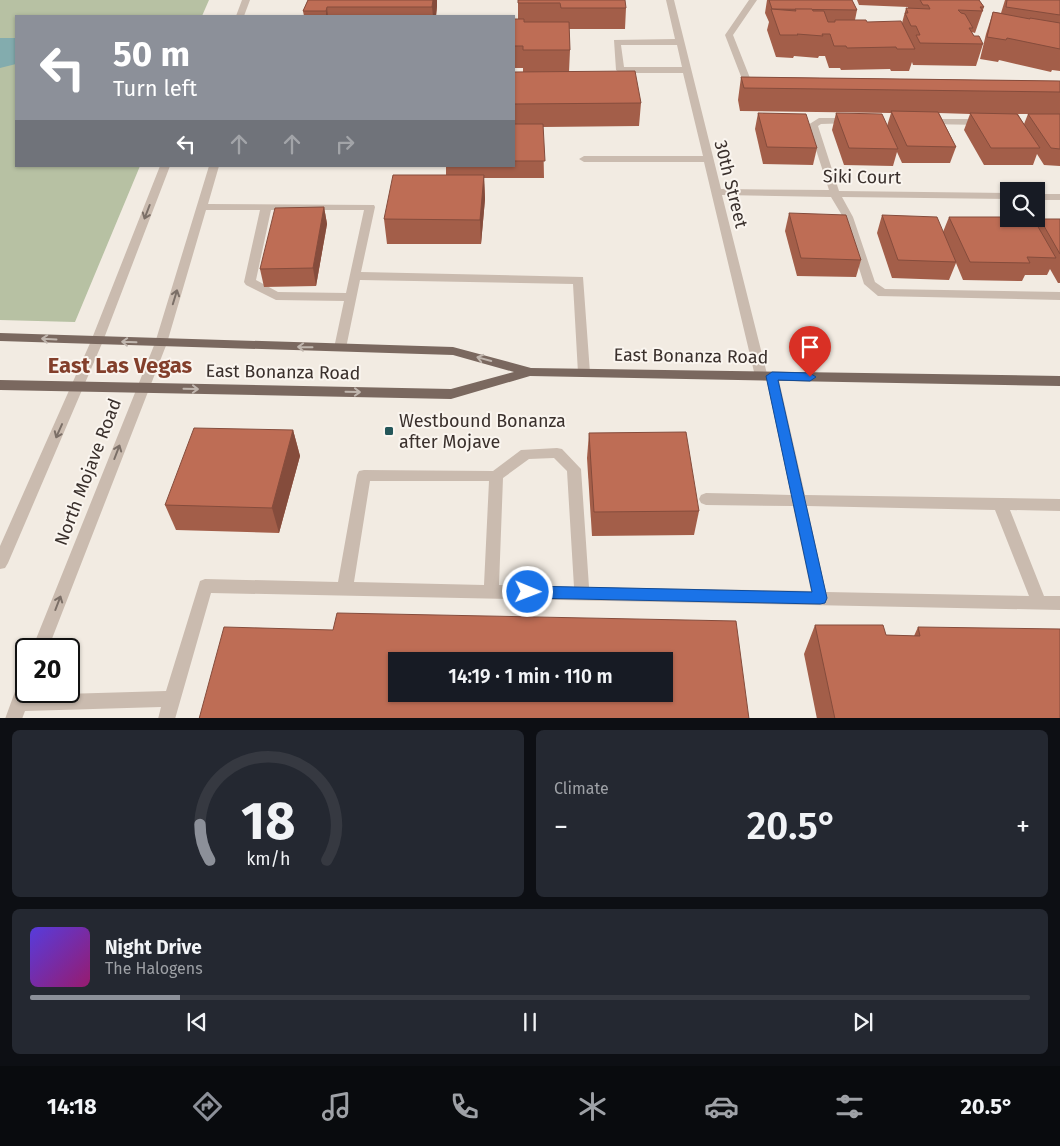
<!DOCTYPE html>
<meta charset="utf-8">
<style>
:root{--surface:#171b24;--page:#242831;--text:#f1f3f6;--muted:#9ea1a6;--line:#363941;--accent:#8c9099}
body{margin:0;font-family:"Fira Sans",sans-serif;background:var(--page);color:var(--text);height:100vh;display:flex;flex-direction:column;font-size:19px;white-space:nowrap}
*{box-sizing:border-box;margin:0}
p{font-size:16px;color:var(--muted)}
.icon{flex:none;width:28px;height:28px;fill:none;stroke:currentColor;stroke-width:2;stroke-linecap:round;stroke-linejoin:round}
.map{position:relative;height:718px;overflow:hidden}
.drawer{display:flex;flex-direction:column;gap:12px;padding:12px;background:#0d0f14;flex:1}
.drawer>*{flex:none}
.guide{position:absolute;left:15px;top:15px;width:500px;height:152px;border-radius:0px;box-shadow:0 1px 4px #0004;background:#8c9099;color:#fff;overflow:hidden}
.buttons{position:absolute;left:1000px;top:182px;display:grid;gap:10px}
.buttons a{display:grid;place-items:center;width:45px;height:45px;border-radius:0px;background:var(--surface);box-shadow:0 1px 4px #0004;font-size:25px}
.speed{position:absolute;left:15px;top:638px;display:flex;gap:10px;font-size:25px;font-weight:700;text-align:center}
.speed>*{display:grid;place-content:center;width:65px;height:65px;border-radius:50%;background:var(--surface);box-shadow:0 1px 4px #0004;line-height:1}
.speed .limit{border:2px solid #111;border-radius:8px;background:#fff;color:#111}
.pin{position:absolute;display:grid;place-items:center;width:42px;height:42px;color:#fff;margin:-51px -21px;border-radius:50% 50% 50% 0;rotate:-45deg;box-shadow:0 0 5px #0007}
.pin .icon{rotate:45deg}
.me{position:absolute;width:55px;margin:-28px;rotate:91deg;stroke-linejoin:round;filter:drop-shadow(0 0 4px #0008)}
.turn{display:flex;align-items:center;gap:18px;height:105px;padding:0 15px;font-size:22px}
.turn .icon{width:65px;height:65px;stroke-width:2.5}
.turn b{display:block;font-size:35px;line-height:42px}
.lanes{display:flex;align-items:center;height:48px;padding:0 15px;background:#0003;justify-content:center;gap:25px;direction:ltr}
.lanes .off{opacity:.35}
.big{font-size:38px;font-weight:600;line-height:1.1}
.drawer .card{flex:1;display:flex;flex-direction:column;justify-content:center;gap:8px;min-width:0;padding:0 18px;border-radius:8px;background:var(--page)}
.drawer .dial{align-items:center;gap:0}
.dial svg{height:130px;overflow:visible;fill:none;stroke:var(--line);stroke-width:7;stroke-linecap:round;text-anchor:middle}
.dial text{fill:var(--text);stroke:none}
.song{display:flex;align-items:center;gap:15px}
.cover{width:60px;height:60px;border-radius:8px;background:linear-gradient(135deg,hsl(250 70% 55%),hsl(320 70% 35%))}
.played{height:5px;border-radius:2px;background:linear-gradient(90deg,var(--accent) 15%,var(--line) 15%)}
.keys{display:flex;justify-content:space-around;direction:ltr}
.heat{display:flex;justify-content:space-between;align-items:center;font-size:28px;direction:ltr}
.drawer .tiles{flex:1;display:grid;gap:12px;grid-template-columns:1fr 1fr}
.card:last-child{grid-column:span 2}
.trip{position:absolute;left:388px;top:652px;width:285px;height:50px;border-radius:0px;background:var(--surface);box-shadow:0 1px 4px #0004;font-weight:600;line-height:50px;text-align:center}
.menu{display:flex;height:80px;justify-content:space-around;align-items:center;background:#090b0e;color:var(--muted)}
.menu .icon{width:35px;height:35px}
.menu .current{color:var(--accent)}
.menu b{font-size:22px;color:var(--text)}
.map>svg:first-child{display:block}
.green{fill:#b7c1a3}
.water{fill:#83acae}
.lines{fill:none;stroke-linecap:round;stroke-linejoin:round}
.minor{fill:#cabbaf;fill-rule:evenodd}
.major{fill:#7a685f;fill-rule:evenodd}
.wall{fill:#a35e49;fill-rule:evenodd}
.shaded-wall{fill:#854c3c}
.building{fill:#be6d55;stroke:#854c3c;fill-rule:evenodd}
.oneway{stroke:#7b6f67}
.oneway2{stroke:#c0b6ae}
.route{fill:#1a73e8;stroke:#114b97}
.poi-dot{fill:#245659;stroke:#faf5ef;stroke-width:2}
.labels{text-anchor:middle;dominant-baseline:central;stroke-width:4;stroke-linejoin:round;paint-order:stroke}
.street-label{font-size:18px;fill:#3a302c;stroke:#faf5ef}
.poi-label{font-size:18px;fill:#3a302c;stroke:#faf5ef;text-anchor:start}
.district-label{font-size:22px;font-weight:bold;fill:#833f2b;stroke:#faf5ef}
</style>
<div class="map">
<svg width="1060" height="719" viewBox="0 0 1060 719">
<rect width="100%" height="100%" fill="#f2ebe2"/>
<polygon class="green" points="0,0 209,0 202,16 16,16 16,166 140,166 75,322 0,320"/>
<polygon class="water" points="0,38 16,38 16,64 0,68"/>
<g class="lines">
<g class="minor">
<polygon points="242,0 250,0 244,16 236,16"/>
<path d="M 666,0 L 674,0 L 721,189 L 829,190 L 808,125 L 819,118 L 850,118 L 853,119 L 853,123 L 821,124 L 818,126 L 839,191 L 1009,193 L 1009,199 L 842,197 L 853,217 L 875,282 L 885,289 L 1060,292 L 1060,300 L 878,296 L 864,284 L 843,217 L 831,197 L 722,195 L 767,374 L 772,372 L 776,373 L 778,376 L 805,495 L 1060,499 L 1060,511 L 1010,510 L 1044,596 L 1060,596 L 1060,610 L 211,593 L 175,719 L 158,719 L 161,707 L 25,711 L 22,719 L 5,719 L 20,678 L 26,676 L 26,691 L 32,691 L 30,695 L 166,691 L 200,581 L 205,579 L 338,582 L 357,475 L 359,471 L 364,470 L 493,471 L 521,450 L 557,448 L 562,449 L 581,469 L 589,587 L 811,591 L 793,506 L 706,505 L 701,503 L 699,499 L 701,495 L 706,493 L 791,495 L 766,378 L 761,380 L 757,379 L 755,376 L 704,162 L 584,162 L 579,159 L 584,156 L 703,156 L 683,73 L 620,73 L 616,70 L 614,40 L 675,39 ZM 621,45 L 677,45 L 682,67 L 624,67 ZM 554,458 L 567,471 L 574,587 L 499,585 L 503,478 L 529,459 ZM 370,481 L 489,481 L 484,585 L 354,582 ZM 807,506 L 995,510 L 1029,596 L 826,592 Z"/>
<polygon points="749,0 757,0 733,35 750,78 761,85 757,88 742,79 725,35"/>
<polygon points="928,119 983,119 988,122 983,125 925,124 925,120"/>
<polygon points="160,166 170,166 103,341 8,563 5,568 0,569 0,546 91,341"/>
<path d="M 209,166 L 219,166 L 208,204 L 374,205 L 375,207 L 361,272 L 583,277 L 590,373 L 588,376 L 580,376 L 578,373 L 573,284 L 360,280 L 346,348 L 344,351 L 336,351 L 334,348 L 344,301 L 276,300 L 246,285 L 244,282 L 260,210 L 206,210 L 167,343 L 48,649 L 32,649 L 155,343 ZM 271,210 L 364,210 L 346,293 L 278,292 L 256,280 Z"/>
<rect x="1036" y="194" width="24" height="6"/>
</g>
<polygon class="major" points="0,333 453,347 531,368 1060,376 1060,386 530,376 451,399 0,390 0,380 451,389 514,372 453,355 0,341"/>
</g>
<g class="wall">
<polygon points="308,0 437,0 437,6 436,16 304,16 303,11"/>
<polygon points="518,0 626,8 625,29 569,29 570,50 569,72 641,103 639,126 543,127 544,178 484,178 485,199 481,244 387,244 384,219 446,175 446,166 514,166 514,72 523,72 523,68 514,68 514,19 518,19"/>
<polygon points="767,0 852,0 857,10 855,20 867,22 902,23 906,8 908,8 908,7 859,5 857,0 979,0 984,7 975,33 972,32 974,36 983,44 976,66 913,65 912,62 909,71 891,71 890,69 841,70 840,68 829,68 825,56 819,56 818,58 794,56 793,58 776,57 767,30 769,22 765,13"/>
<polygon points="1005,0 1060,0 1060,71 1052,70 1051,72 999,60 998,62 980,59 986,34 993,12 1001,13"/>
<path d="M 741,77 L 1060,81 L 1060,166 L 1044,165 L 1037,154 L 1033,165 L 984,165 L 964,130 L 970,114 L 939,113 L 956,147 L 950,163 L 902,163 L 897,152 L 893,166 L 844,165 L 832,130 L 836,113 L 887,126 L 891,113 L 740,111 L 738,100 ZM 1018,114 L 1028,114 L 1024,124 Z"/>
<polygon points="758,113 817,148 813,165 763,164 755,129"/>
<polygon points="324,207 327,224 316,286 264,287 260,269"/>
<polygon points="789,213 861,260 856,277 797,276 785,231"/>
<polygon points="882,215 943,232 949,217 1010,225 1037,225 1040,219 1060,219 1060,283 1058,283 1050,269 1047,275 1025,275 1022,281 963,280 956,263 949,280 892,278 877,233"/>
<polygon points="293,430 300,456 279,533 176,530 165,505"/>
<polygon points="589,433 699,511 694,535 592,536 587,458"/>
<polygon points="815,625 886,635 914,636 918,627 1060,719 817,719 804,654"/>
</g>
<g class="shaded-wall">
<polygon points="433,0 437,0 437,6 436,16 433,16 432,7"/>
<polygon points="327,7 328,16 326,16 326,11"/>
<polygon points="484,175 485,199 481,244 480,220"/>
<polygon points="324,207 327,224 316,286 313,268"/>
<polygon points="293,430 300,456 279,533 272,508"/>
</g>
<g class="building">
<polygon points="308,0 433,0 432,7 327,7 326,11 303,11"/>
<polygon points="518,0 625,0 626,8 561,8 560,3 518,3"/>
<polygon points="769,0 852,0 857,10 772,9"/>
<polygon points="920,0 979,0 984,7 980,7 983,11 958,10 961,13 965,14 973,28 969,28 974,36 979,36 983,44 920,43 916,35 920,35 916,26 911,26 905,13 908,13 906,8 930,9 928,5 923,5"/>
<polygon points="1007,0 1060,0 1060,15 1006,7"/>
<polygon points="771,9 796,11 795,9 812,9 813,11 824,11 828,22 835,22 835,20 866,20 867,22 901,21 915,49 897,49 896,47 847,48 846,46 834,46 830,34 822,34 823,36 797,34 798,35 780,35"/>
<polygon points="993,12 1030,19 1030,18 1060,23 1060,49 1007,38 1006,40 987,37"/>
<polygon points="514,19 524,19 524,22 569,22 570,50 523,50 523,46 514,46"/>
<polygon points="635,71 641,103 514,104 514,72"/>
<polygon points="741,77 1060,81 1060,92 744,88"/>
<polygon points="891,111 938,112 956,147 907,146"/>
<polygon points="758,113 806,114 817,148 767,147"/>
<polygon points="836,113 882,114 898,149 849,148"/>
<polygon points="970,113 1017,114 1040,148 991,148"/>
<polygon points="1028,114 1060,114 1060,149 1051,148"/>
<polygon points="514,124 543,124 545,161 514,161"/>
<polygon points="393,175 484,175 480,220 384,219"/>
<polygon points="324,207 313,268 260,269 275,208"/>
<polygon points="789,213 846,215 861,260 801,258"/>
<polygon points="882,215 937,217 956,262 898,260"/>
<polygon points="949,217 1006,217 1010,225 1037,225 1056,258 1027,257 1030,263 970,262"/>
<polygon points="1040,219 1060,219 1060,254"/>
<polygon points="194,428 293,430 272,508 165,505"/>
<polygon points="686,432 699,511 594,512 589,433"/>
<path d="M 337,613 L 736,621 L 749,719 L 199,719 L 224,627 L 333,630 ZM 396,661 L 664,661 L 664,694 L 396,694 Z"/>
<polygon points="815,625 883,625 886,635 920,636 918,627 1060,629 1060,719 835,719"/>
</g>
<defs><path id="oneway-shaft" d="M-6 0H5M1.5-3L5.5 0L1.5 3" fill="none" stroke-width="1.6" stroke-linecap="round" stroke-linejoin="round" transform="scale(1.25)"/></defs>
<g class="oneway">
<use href="#oneway-shaft" transform="translate(147 212) rotate(111)"/>
<use href="#oneway-shaft" transform="translate(175 297) rotate(-73)"/>
<use href="#oneway-shaft" transform="translate(59 431) rotate(114)"/>
<use href="#oneway-shaft" transform="translate(117 452) rotate(-69)"/>
<use href="#oneway-shaft" transform="translate(58 603) rotate(-69)"/>
</g>
<g class="oneway2">
<use href="#oneway-shaft" transform="translate(49 339) rotate(-177)"/>
<use href="#oneway-shaft" transform="translate(129 342) rotate(-178)"/>
<use href="#oneway-shaft" transform="translate(305 347) rotate(-179)"/>
<use href="#oneway-shaft" transform="translate(484 359) rotate(-165)"/>
<use href="#oneway-shaft" transform="translate(191 389) rotate(1)"/>
<use href="#oneway-shaft" transform="translate(353 392) rotate(1)"/>
</g>
<polygon class="route" points="772,372 810,373 816,377 810,381 778,380 827,598 825,603 820,604 528,598 523,597 521,592 523,588 528,586 812,592 766,376"/>
<rect class="poi-dot" x="384" y="426" width="10" height="10" rx="2.5"/>
<g class="labels">
<g class="street-label">
<text transform="translate(862 177) rotate(1)">Siki Court</text>
<text transform="translate(731 184) rotate(76)">30th Street</text>
<text transform="translate(691 356) rotate(1)">East Bonanza Road</text>
<text transform="translate(283 372) rotate(1)">East Bonanza Road</text>
<text transform="translate(88 472) rotate(-69)">North Mojave Road</text>
</g>
<g class="poi-label">
<text x="399" y="421">Westbound Bonanza<tspan x="399" dy="21">after Mojave</tspan></text>
</g>
<g class="district-label">
<text x="120" y="365">East Las Vegas</text>
</g>
</g>
</svg>
<div class="buttons">
<a><svg class="icon" aria-label="search" viewBox="0 0 24 24"><circle cx="10" cy="10" r="6"/><path d="M15 15l6 6"/></svg></a>
</div>
<div class="speed"><div class="limit">20</div></div>
<div class="pin" style="left:810px;top:377px;background:#d93025"><svg class="icon" aria-label="arrive" viewBox="0 0 24 24"><path d="M6 21V4h12l-3 4 3 4H6"/></svg></div>
<svg class="me" style="left:528px;top:592px" viewBox="-20 -20 40 40"><circle r="17" fill="#1a73e8" stroke="#fff" stroke-width="3"/><path d="M0-11L8 9 0 5-8 9z" fill="#fff"/></svg>
<div class="trip">14:19 · 1 min · 110 m</div>
<div class="guide">
<div class="turn"><svg class="icon" aria-label="left" viewBox="0 0 24 24"><path d="M17 20v-9H6M10 6l-5 5 5 5"/></svg><div><b>50 m</b>Turn left</div></div>
<div class="lanes"><svg class="icon" aria-label="left" viewBox="0 0 24 24"><path d="M17 20v-9H6M10 6l-5 5 5 5"/></svg><svg class="icon off" aria-label="ahead" viewBox="0 0 24 24"><path d="M12 20V5M6 11l6-6 6 6"/></svg><svg class="icon off" aria-label="ahead" viewBox="0 0 24 24"><path d="M12 20V5M6 11l6-6 6 6"/></svg><svg class="icon off" aria-label="right" viewBox="0 0 24 24"><path d="M7 20v-9h11M14 6l5 5-5 5"/></svg></div>
</div>
</div>
<section class="drawer">
<div class="tiles">
<div class="card dial"><svg viewBox="0 0 100 80">
<path d="M14 69A42 42 0 1 1 86 69"/>
<path d="M14 69A42 42 0 0 1 8 47" stroke="#8c9099"/>
<text x="50" y="56" font-size="32" font-weight="700">18</text>
<text x="50" y="72" font-size="11">km/h</text>
</svg></div>
<div class="card"><p>Climate</p>
<div class="heat"><a>−</a><b class="big">20.5°</b><a>+</a></div>
</div>
<div class="card">
<div class="song"><i class="cover"></i><div><b>Night Drive</b><p>The Halogens</p></div></div>
<div class="played"></div>
<div class="keys"><svg class="icon" aria-label="previous" viewBox="0 0 24 24"><path d="M18 5L8 12l10 7zM5 5v14"/></svg><svg class="icon" aria-label="pause" viewBox="0 0 24 24"><path d="M8 5v14M16 5v14"/></svg><svg class="icon" aria-label="next" viewBox="0 0 24 24"><path d="M6 5l10 7-10 7zM19 5v14"/></svg></div>
</div>
</div>
</section>
<nav class="menu">
<b>14:18</b>
<svg class="icon current" aria-label="directions" viewBox="0 0 24 24"><path d="M12 3l9 9-9 9-9-9zM9 14v-3h6M13 9l2 2-2 2"/></svg>
<svg class="icon" aria-label="music" viewBox="0 0 24 24"><path d="M9 18V5l10-2v13"/><circle cx="6" cy="18" r="3"/><circle cx="16" cy="16" r="3"/></svg>
<svg class="icon" aria-label="phone" viewBox="0 0 24 24"><path d="M5 4h4l2 5-3 2q2 4 5 5l2-3 5 2v4C11 20 4 13 5 4z"/></svg>
<svg class="icon" aria-label="climate" viewBox="0 0 24 24"><path d="M12 3v18M4 7l16 10M4 17L20 7"/></svg>
<svg class="icon" aria-label="car" viewBox="0 0 24 24"><path d="M5 17H2v-5l4-1 3-4h7l3 4 3 1v5h-3M9 17h6M6 11h13"/><circle cx="7" cy="17" r="2"/><circle cx="17" cy="17" r="2"/></svg>
<svg class="icon" aria-label="filters" viewBox="0 0 24 24"><path d="M4 7h16M4 17h16"/><circle cx="9" cy="7" r="2"/><circle cx="15" cy="17" r="2"/></svg>
<b>20.5°</b>
</nav>
